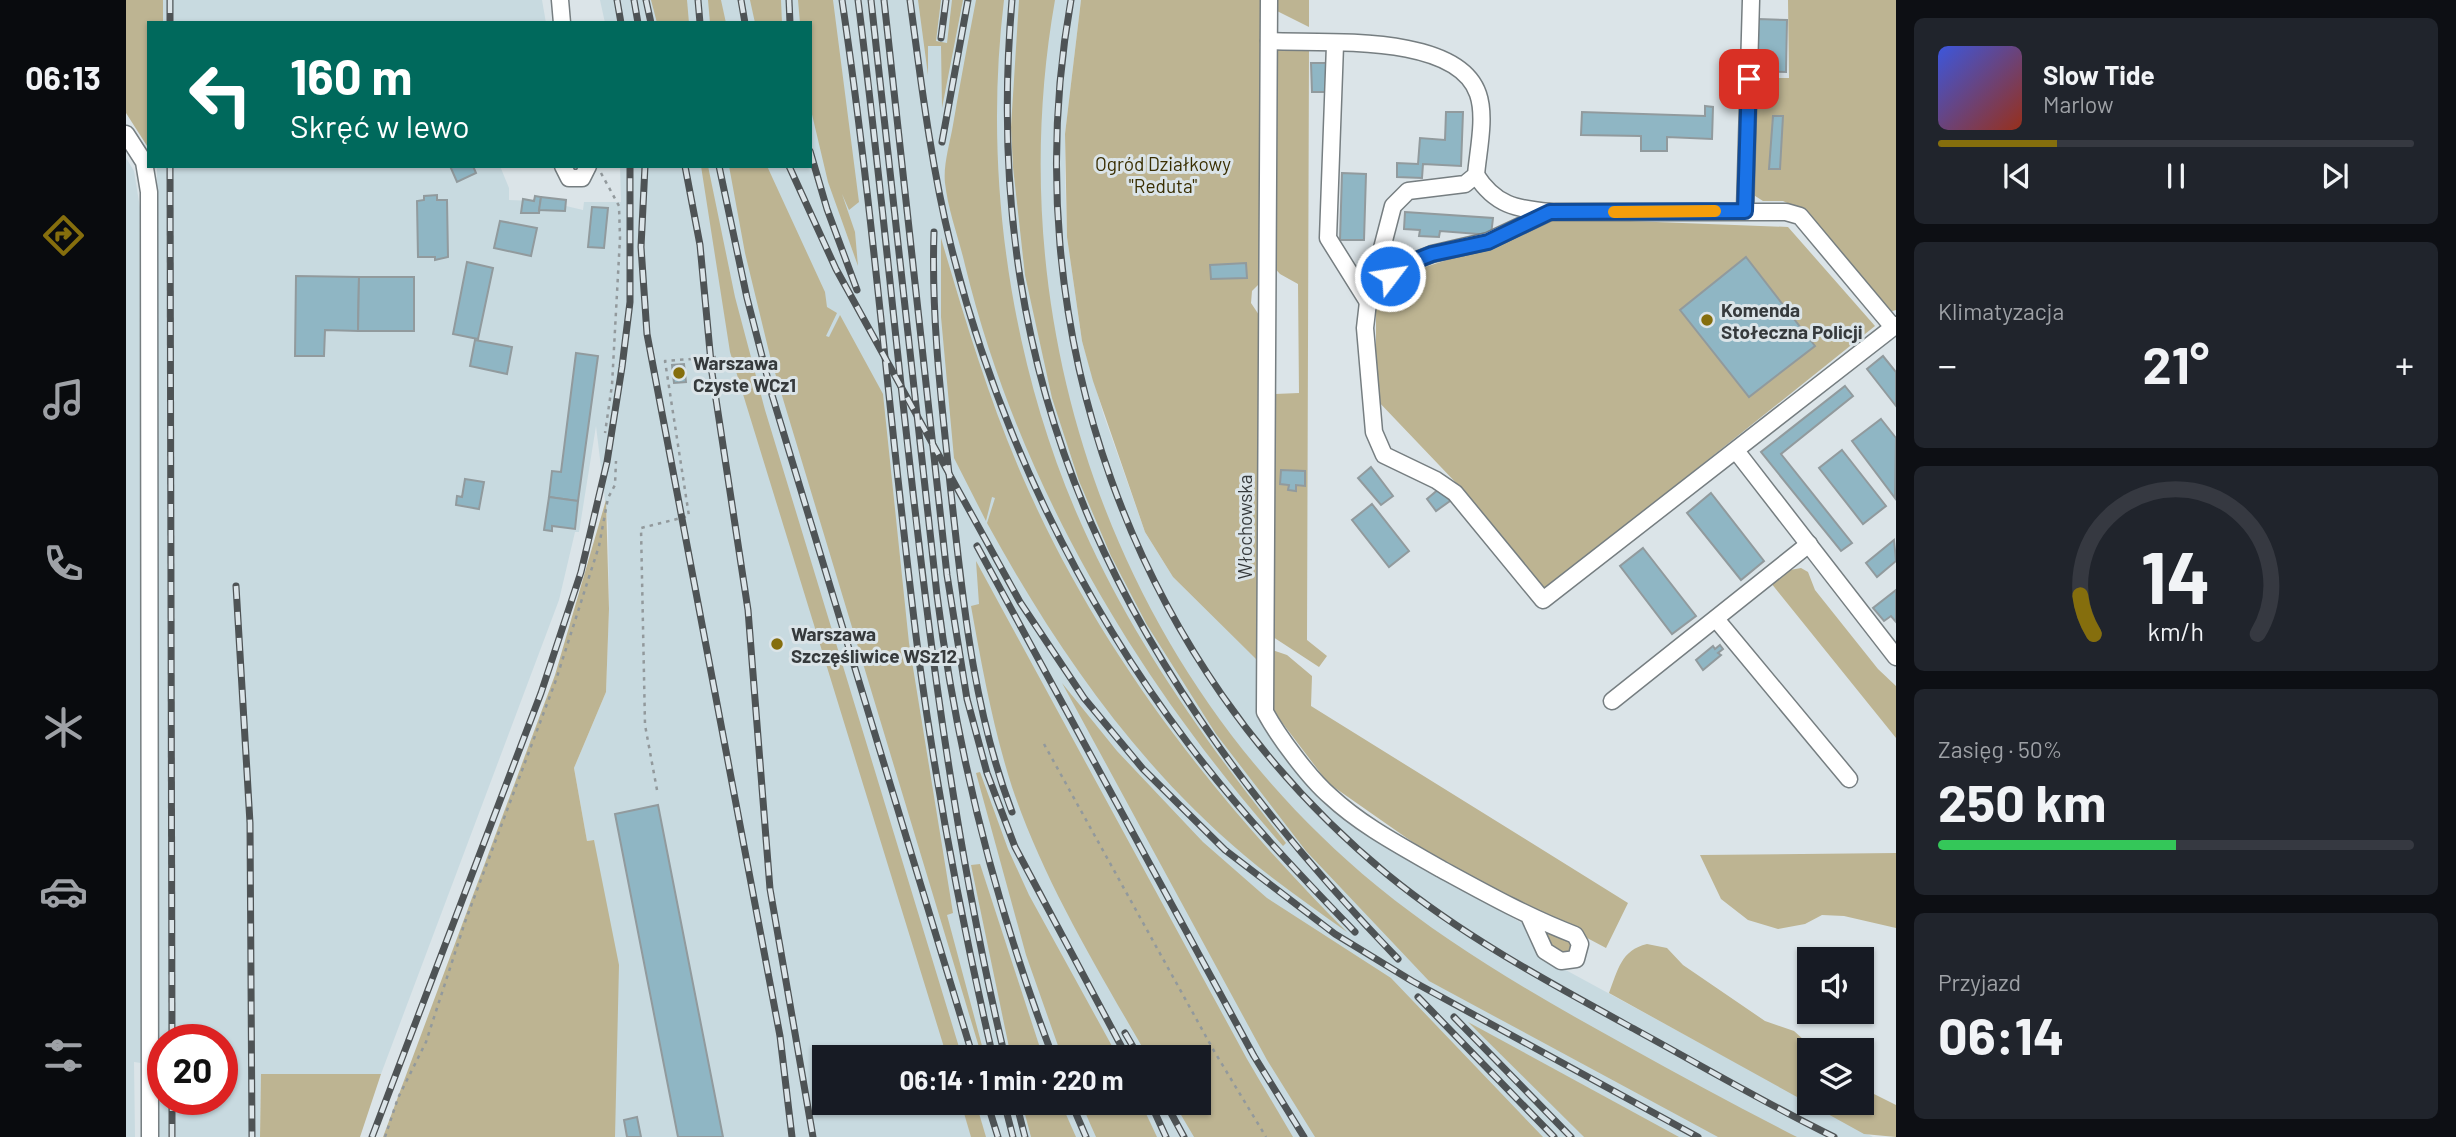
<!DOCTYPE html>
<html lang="pl">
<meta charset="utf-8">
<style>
:root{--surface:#171b24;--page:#20242c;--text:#f1f3f6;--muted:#9ea1a6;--line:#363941;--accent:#856e0d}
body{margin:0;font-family:Barlow,sans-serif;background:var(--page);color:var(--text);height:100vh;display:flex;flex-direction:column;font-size:26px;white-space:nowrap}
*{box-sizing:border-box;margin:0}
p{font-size:23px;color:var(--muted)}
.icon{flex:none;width:38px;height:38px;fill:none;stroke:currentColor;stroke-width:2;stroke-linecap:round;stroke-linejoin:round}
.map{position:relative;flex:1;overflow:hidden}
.panel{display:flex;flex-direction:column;gap:18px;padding:18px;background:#0d0f14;width:560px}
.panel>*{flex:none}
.guide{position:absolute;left:21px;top:21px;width:665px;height:147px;border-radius:0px;box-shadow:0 2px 5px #0004;background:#00695c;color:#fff;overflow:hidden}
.buttons{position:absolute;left:1671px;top:947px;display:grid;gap:14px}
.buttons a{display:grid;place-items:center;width:77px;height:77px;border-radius:0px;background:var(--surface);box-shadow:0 2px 5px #0004;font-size:35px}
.speed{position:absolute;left:21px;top:1024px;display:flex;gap:14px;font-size:35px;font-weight:700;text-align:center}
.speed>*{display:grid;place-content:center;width:91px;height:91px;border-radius:50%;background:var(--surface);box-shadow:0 2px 5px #0004;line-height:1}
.speed .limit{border:10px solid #d22;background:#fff;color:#111}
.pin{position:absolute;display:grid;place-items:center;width:60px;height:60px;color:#fff;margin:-30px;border-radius:14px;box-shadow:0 4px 10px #0006}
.me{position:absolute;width:77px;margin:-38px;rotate:59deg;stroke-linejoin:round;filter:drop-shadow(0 0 5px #0008)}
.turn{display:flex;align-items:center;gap:24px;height:147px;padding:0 28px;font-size:32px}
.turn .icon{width:91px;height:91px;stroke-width:2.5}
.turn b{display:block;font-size:49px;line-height:60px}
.big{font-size:52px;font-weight:700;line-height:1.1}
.panel .tile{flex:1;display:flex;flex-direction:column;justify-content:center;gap:10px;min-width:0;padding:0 24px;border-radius:10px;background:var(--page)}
.panel .dial{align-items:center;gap:0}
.dial svg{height:182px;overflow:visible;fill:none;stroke:var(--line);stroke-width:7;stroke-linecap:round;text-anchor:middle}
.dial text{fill:var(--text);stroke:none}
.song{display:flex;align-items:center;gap:21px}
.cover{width:84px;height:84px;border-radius:10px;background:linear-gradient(135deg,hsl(230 70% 55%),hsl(10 70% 35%))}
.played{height:7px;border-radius:4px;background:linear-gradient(90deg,var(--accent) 25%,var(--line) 25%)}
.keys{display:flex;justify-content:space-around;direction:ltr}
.heat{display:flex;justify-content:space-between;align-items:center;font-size:38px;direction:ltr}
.charge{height:10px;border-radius:5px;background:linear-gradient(90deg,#34c759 50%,var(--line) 0)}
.trip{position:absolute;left:686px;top:1045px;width:399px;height:70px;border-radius:0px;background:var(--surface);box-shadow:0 2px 5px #0004;font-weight:700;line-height:70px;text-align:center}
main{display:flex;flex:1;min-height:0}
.tabs{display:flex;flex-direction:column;width:126px;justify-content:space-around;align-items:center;background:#090b0e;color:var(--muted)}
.tabs .icon{width:49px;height:49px}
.tabs .selected{color:var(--accent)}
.tabs b{font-size:32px;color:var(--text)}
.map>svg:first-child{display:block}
.built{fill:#c8dae0;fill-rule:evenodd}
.green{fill:#bdb492}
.building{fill:#8fb6c4;stroke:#919a9d;stroke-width:2}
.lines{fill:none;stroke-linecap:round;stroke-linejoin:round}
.minor-casing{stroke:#767e81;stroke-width:19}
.path{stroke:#92999c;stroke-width:2.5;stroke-dasharray:3.5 5;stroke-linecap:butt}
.minor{stroke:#fff;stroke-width:16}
.rail-casing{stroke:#4e5355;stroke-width:7}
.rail{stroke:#dbe4e8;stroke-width:4.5;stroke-dasharray:13;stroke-linecap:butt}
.route-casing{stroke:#114b97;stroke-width:18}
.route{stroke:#1a73e8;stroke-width:12}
.slow{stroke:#f59e0b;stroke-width:12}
.poi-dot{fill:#856e0d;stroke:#dbe4e8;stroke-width:2.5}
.labels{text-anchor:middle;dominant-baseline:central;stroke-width:6;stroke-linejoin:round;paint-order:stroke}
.park-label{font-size:19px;fill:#392e01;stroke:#dbe4e8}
.poi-label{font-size:19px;font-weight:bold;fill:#363a3c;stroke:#dbe4e8;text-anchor:start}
.street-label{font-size:19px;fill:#363a3c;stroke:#dbe4e8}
</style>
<main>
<nav class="tabs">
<b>06:13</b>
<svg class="icon selected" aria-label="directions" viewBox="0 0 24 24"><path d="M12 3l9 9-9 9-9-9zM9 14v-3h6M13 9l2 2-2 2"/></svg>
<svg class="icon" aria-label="music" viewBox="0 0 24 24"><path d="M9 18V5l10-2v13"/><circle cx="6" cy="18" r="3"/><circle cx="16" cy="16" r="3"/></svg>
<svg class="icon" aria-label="phone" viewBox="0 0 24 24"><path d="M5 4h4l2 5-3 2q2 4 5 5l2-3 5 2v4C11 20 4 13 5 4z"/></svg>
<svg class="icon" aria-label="climate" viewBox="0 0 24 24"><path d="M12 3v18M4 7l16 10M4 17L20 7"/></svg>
<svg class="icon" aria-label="car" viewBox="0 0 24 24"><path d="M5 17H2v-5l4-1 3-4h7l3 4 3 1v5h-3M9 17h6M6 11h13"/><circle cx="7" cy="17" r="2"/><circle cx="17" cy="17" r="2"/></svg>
<svg class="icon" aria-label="filters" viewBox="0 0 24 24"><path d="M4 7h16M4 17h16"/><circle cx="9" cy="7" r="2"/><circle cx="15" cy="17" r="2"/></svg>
</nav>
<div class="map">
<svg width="1770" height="1137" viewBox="0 0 1770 1137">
<rect width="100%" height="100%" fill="#dbe4e8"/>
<g class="built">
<polygon points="37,0 416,0 420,23 37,23"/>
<path d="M 474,0 L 955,0 L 939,134 L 939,176 L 941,237 L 956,341 L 978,416 L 1019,532 L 1047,577 L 1133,662 L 1131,705 L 1139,726 L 1192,798 L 1269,851 L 1401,926 L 1425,962 L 1747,1137 L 488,1137 L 467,840 L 461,841 L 448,768 L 480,692 L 483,609 L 482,525 L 470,426 L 453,532 L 449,532 L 433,600 L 255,1074 L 135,1074 L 134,1137 L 31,1137 L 31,168 L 374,166 L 383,188 L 383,200 L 408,201 L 409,196 L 415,197 L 440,200 L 440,206 L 457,210 L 458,202 L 495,202 L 494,166 L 684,166 L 684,23 L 479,23 ZM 37,1040 L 96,1040 L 96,1099 L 37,1099 ZM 698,1057 L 1073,1057 L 1073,1102 L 698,1102 Z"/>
<polygon points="0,158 8,171 14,208 15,1063 8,1062 9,1137 0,1137"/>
</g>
<g class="green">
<polygon points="0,0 37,0 37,23 23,23 23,149 0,113"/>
<polygon points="525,0 561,0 563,23 531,23"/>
<polygon points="582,0 595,0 600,23 584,23"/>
<polygon points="624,0 655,0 656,23 629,23"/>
<polygon points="672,0 707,0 733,202 723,210 716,194 729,232 732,266 702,182 684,106 684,23 674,23"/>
<polygon points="792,0 815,0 810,41 821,43 826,0 837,0 816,108 815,46 802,46 802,75"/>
<path d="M 850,0 L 878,0 C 856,180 886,378 964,543 C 1015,652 1085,749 1160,843 L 1157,846 C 1010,680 892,482 839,265 C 833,239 822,210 819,183 C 817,165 824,143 827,125 C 834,83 842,42 850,0 Z"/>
<path d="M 893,0 L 929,0 C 871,329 991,673 1251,886 C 1328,949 1414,998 1501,1046 C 1557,1077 1614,1108 1671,1137 L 1592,1137 L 1303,981 L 1180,851 L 1090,734 L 1021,625 L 985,556 L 953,481 L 926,398 L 899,275 L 887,167 L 885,127 Z"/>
<polygon points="955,0 1136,0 1134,283 1126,291 1125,303 1133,315 1133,662 1047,577 1019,532 967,381 956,341 941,237 939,134"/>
<polygon points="1148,0 1183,0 1183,27 1147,9"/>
<polygon points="1662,0 1770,0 1770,310 1763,312 1680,212 1657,201 1637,201 1626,194 1630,78 1663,78"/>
<polygon points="1149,50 1183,50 1181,640 1201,656 1193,667 1144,635 1145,514 1149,514 1149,394 1173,393 1172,284 1154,274 1145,264"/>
<polygon points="575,166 582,166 609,297 639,410 836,1057 821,1057 604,352"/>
<polygon points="603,166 641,166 699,292 701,307 711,313 700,336 703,337 714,315 757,394 783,643 827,913 821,915 859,1057 856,1057 644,356 619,253"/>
<polygon points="1426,218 1662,227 1749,326 1418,591 1334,487 1250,399 1250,296 1280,273 1372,244 1402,232"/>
<path d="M 815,238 C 839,320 863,400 897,478 C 973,652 1088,799 1221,932 C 1186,907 1151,883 1118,855 C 1009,763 929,647 861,523 L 869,498 L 866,497 L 860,521 L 828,458 L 815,317 Z"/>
<polygon points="480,500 483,609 480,692 448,768 461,841 468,840 493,965 489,1137 257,1137 429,675"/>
<path d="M 850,561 L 1121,1059 L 1167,1137 L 1068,1137 L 1048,1103 L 1073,1102 L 1073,1057 L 1022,1057 C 972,970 918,882 886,787 C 867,728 856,667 845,606 L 853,604 Z"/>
<polygon points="1675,568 1682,572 1689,590 1752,669 1770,686 1770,738 1645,583 1664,570"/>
<polygon points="1143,649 1161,655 1186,676 1185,706 1502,903 1480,948 1305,855 1202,783 1145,708"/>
<polygon points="936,683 991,751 1077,842 1141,898 1265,978 1417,1137 1189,1137 1141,1060"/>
<polygon points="854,772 882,849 903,895 992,1057 936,1057 900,955 850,773"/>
<polygon points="1770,853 1770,928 1718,916 1696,915 1679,924 1652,929 1622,920 1595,899 1574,855"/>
<polygon points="854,864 917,1057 885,1057 845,865"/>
<polygon points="1413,925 1436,934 1446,943 1444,955 1428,955"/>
<path d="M 1521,944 L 1541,948 L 1557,965 L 1639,1021 L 1668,1031 L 1689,1050 L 1684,1050 L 1684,1102 L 1736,1102 L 1736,1088 L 1770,1105 L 1770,1137 L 1738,1134 L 1483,993 C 1492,970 1495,950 1521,944 Z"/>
<polygon points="1342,1022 1542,1131 1553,1137 1458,1137"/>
<polygon points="135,1074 255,1074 234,1137 134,1137"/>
<polygon points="835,1103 850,1103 860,1137 845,1137"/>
<polygon points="896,1103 935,1103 950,1137 905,1137"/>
<polygon points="955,1103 1015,1103 1031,1137 970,1137"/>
</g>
<g class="building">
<polygon points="1632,19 1661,20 1660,72 1630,71"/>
<polygon points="1185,63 1201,63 1202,92 1186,92"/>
<polygon points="1579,106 1587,107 1586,139 1541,137 1541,151 1515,151 1515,136 1455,135 1456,112 1579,116"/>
<polygon points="1320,112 1337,112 1335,166 1297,164 1296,178 1271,177 1271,163 1292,164 1294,138 1319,140"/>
<polygon points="1647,116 1657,116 1654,169 1643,169"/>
<polygon points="324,166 347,166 350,173 331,182"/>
<polygon points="1216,173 1240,174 1238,240 1214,240"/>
<polygon points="311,195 311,200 321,200 322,257 309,260 309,257 292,257 291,201 298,200 298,196"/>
<polygon points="409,196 415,197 413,213 395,213 397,199 408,201"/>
<polygon points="415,197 440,200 439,211 413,210"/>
<polygon points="466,207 482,208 478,248 462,247"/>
<polygon points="1279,212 1367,218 1365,235 1314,231 1313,237 1293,236 1294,230 1278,229"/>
<polygon points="374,221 411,228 405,256 368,248"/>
<polygon points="1620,257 1689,346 1623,397 1554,310"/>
<polygon points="341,262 367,268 352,339 327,334"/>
<polygon points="1120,263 1121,278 1085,279 1084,265"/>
<polygon points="170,276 233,277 232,331 199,330 198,356 169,356"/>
<polygon points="233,277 288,277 288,331 232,331"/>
<polygon points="349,340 386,347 381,374 344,366"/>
<polygon points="450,353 472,356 452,501 423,497 426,471 435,472"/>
<polygon points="1757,356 1770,372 1770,406 1741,369"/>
<polygon points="558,364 560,382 548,383 546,365"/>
<polygon points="1719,386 1727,396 1655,454 1726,543 1715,551 1635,452"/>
<polygon points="1755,419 1770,438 1769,498 1726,441"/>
<polygon points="1716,450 1760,506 1737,524 1693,468"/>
<polygon points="1245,467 1267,496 1255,505 1232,478"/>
<polygon points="1155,470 1179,471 1179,486 1170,485 1170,491 1162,490 1163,485 1154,484"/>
<polygon points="339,479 358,482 353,509 330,505 331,496 336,497"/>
<polygon points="1314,488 1324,501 1310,511 1301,499"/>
<polygon points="1585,493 1638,561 1615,580 1561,513"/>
<polygon points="423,497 452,501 449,529 426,526 426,531 418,530"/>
<polygon points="1246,504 1283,551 1263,567 1226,520"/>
<polygon points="1768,540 1770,561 1751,577 1740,563"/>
<polygon points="1517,548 1570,616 1546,634 1494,566"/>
<polygon points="1770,590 1770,622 1765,616 1758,621 1747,608"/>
<polygon points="649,641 655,641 655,647 647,648"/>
<polygon points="1594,645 1597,649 1592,653 1595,655 1577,670 1570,660 1587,646 1589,649"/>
<polygon points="532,805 597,1137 552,1137 489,814"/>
<polygon points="511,1117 515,1137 501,1137 498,1120"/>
</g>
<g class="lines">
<g class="minor-casing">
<g id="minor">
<polyline points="434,0 436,23"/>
<path d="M 1143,0 L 1139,712 C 1152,736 1183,778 1204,796 C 1236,826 1277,847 1315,869 C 1359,893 1402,917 1449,935 L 1454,944 L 1450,959 L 1435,961 L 1419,951 L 1404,918"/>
<path d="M 1143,41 C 1195,44 1331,32 1352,94 C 1360,117 1352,151 1350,175 L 1339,184 L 1282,191 L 1267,206 L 1242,302 L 1239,328 L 1248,432 L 1258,455 L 1310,480 L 1329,493 L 1417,600 L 1770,325"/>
<polyline points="1209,45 1202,238 1242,302"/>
<polyline points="0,134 18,162 23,192 24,1137"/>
<polyline points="437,166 443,178 456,178 462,166"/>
<path d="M 1350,175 C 1369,205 1390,209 1424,212 L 1660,212 L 1674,216 L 1767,327"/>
<polyline points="1619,211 1625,0"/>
<polyline points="1247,286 1278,265 1306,254 1362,241 1424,212"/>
<polyline points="1611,452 1770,657"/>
<polyline points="1590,619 1723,779"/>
<polyline points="1486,701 1683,544"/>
</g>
</g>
<g class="path">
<polyline points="475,173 493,206 494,238 486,385 479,433"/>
<polyline points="918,744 1088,1051 1140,1137"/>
<polyline points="531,790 519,725 515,528 563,516 539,361 590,357"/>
<polyline points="259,1137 272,1098 300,1042 339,922 430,680 473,546 482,498 489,485 490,461"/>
</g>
<use href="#minor" class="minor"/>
<g class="rail-casing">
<g id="rail">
<polyline points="44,0 44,23"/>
<polyline points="491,0 495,23"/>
<polyline points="508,0 512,23"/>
<polyline points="520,0 525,23"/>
<polyline points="572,0 574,23"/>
<polyline points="615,0 619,23"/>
<polyline points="663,0 664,23"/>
<path d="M 716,0 C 749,221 765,445 794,667 C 812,798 837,928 867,1057"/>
<path d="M 732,0 C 777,353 796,710 879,1057"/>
<path d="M 745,0 L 811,595 C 831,753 870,908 927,1057"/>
<polyline points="758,0 821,575 841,699 861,773 889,847 1001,1057"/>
<path d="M 784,0 C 795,82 805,165 825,246 C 870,426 951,598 1064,746 C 1114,812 1171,872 1229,932"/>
<path d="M 886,0 C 852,397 1003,680 1272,959"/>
<path d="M 945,0 C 887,325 1005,664 1262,875 C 1338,937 1424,983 1510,1030 C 1576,1066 1641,1104 1708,1137"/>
<polyline points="815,38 820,0"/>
<polyline points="816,142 842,0"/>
<polyline points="684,151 701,209 731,290"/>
<polyline points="44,166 46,1040"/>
<polyline points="519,166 515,247 521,334 654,1036 666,1137"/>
<polyline points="559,166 574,245 586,373 622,610 644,889 687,1137"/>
<polyline points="593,166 621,298 646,395 847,1057"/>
<polyline points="663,166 710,269 894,602 958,698 1017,769 1099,850 1209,934 1286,981 1572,1137"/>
<path d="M 808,232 C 805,320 816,406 825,493 C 837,601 847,709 886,812"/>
<polyline points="851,546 1128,1056 1178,1137"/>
<polyline points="110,586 124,823 126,1137"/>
<polyline points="1292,997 1428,1137"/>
<polyline points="1328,1017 1445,1137"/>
<polyline points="999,1033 1013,1057"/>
<polyline points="861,1102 872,1137"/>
<polyline points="878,1102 887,1137"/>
<polyline points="890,1102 899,1137"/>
<polyline points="945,1102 960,1137"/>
<polyline points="1024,1102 1040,1137"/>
<polyline points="1039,1102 1058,1137"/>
<polyline points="46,1137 46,1099"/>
<polyline points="246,1137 415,693 455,572 481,462 496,367 504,302 504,166"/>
</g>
</g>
<use href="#rail" class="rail"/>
</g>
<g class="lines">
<g class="route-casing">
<polyline id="route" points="1264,276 1278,265 1306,254 1362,242 1424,212 1619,211 1623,79"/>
</g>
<use href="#route" class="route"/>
<polyline class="slow" points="1488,212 1589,211"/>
</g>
<g class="poi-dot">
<circle cx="1581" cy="320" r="7"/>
<circle cx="553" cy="373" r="7"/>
<circle cx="651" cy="644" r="7"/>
</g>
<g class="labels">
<g class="park-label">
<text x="1037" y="163">Ogród Działkowy<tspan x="1037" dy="22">"Reduta"</tspan></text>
</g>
<g class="poi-label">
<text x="1595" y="309">Komenda<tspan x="1595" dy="22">Stołeczna Policji</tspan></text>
<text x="567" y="362">Warszawa<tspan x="567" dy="22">Czyste WCz1</tspan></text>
<text x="665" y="633">Warszawa<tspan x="665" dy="22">Szczęśliwice WSz12</tspan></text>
</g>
<g class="street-label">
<text transform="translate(1118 527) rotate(-90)">Włochowska</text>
</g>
</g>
</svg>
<div class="buttons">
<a><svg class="icon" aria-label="sound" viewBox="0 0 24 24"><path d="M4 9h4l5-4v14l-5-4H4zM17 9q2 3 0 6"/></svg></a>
<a><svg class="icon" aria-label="layers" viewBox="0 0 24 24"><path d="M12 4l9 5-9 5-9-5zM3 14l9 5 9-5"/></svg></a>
</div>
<div class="speed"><div class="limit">20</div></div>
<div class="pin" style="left:1623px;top:79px;background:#d93025"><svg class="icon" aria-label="arrive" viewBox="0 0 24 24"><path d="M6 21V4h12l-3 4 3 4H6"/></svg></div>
<svg class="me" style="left:1264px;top:276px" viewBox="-20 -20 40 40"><circle r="17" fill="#1a73e8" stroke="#fff" stroke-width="3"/><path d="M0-11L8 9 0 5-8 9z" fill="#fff"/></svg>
<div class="trip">06:14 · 1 min · 220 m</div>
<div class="guide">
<div class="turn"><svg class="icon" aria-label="left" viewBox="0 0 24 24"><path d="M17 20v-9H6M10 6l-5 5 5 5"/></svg><div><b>160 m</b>Skręć w lewo</div></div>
</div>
</div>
<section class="panel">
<div class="tile">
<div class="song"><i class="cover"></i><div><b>Slow Tide</b><p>Marlow</p></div></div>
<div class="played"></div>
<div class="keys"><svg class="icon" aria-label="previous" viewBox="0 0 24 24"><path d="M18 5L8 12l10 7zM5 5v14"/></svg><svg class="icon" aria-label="pause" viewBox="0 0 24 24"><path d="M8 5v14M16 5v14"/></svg><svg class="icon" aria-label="next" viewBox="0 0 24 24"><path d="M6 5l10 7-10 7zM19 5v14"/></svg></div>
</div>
<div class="tile"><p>Klimatyzacja</p>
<div class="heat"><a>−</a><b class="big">21°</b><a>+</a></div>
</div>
<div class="tile dial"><svg viewBox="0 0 100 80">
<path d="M14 69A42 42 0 1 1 86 69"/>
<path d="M14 69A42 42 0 0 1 8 52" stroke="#856e0d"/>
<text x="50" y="56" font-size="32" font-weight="700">14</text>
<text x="50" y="72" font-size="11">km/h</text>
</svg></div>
<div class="tile"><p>Zasięg · 50%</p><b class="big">250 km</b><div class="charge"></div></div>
<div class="tile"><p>Przyjazd</p><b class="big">06:14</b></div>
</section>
</main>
